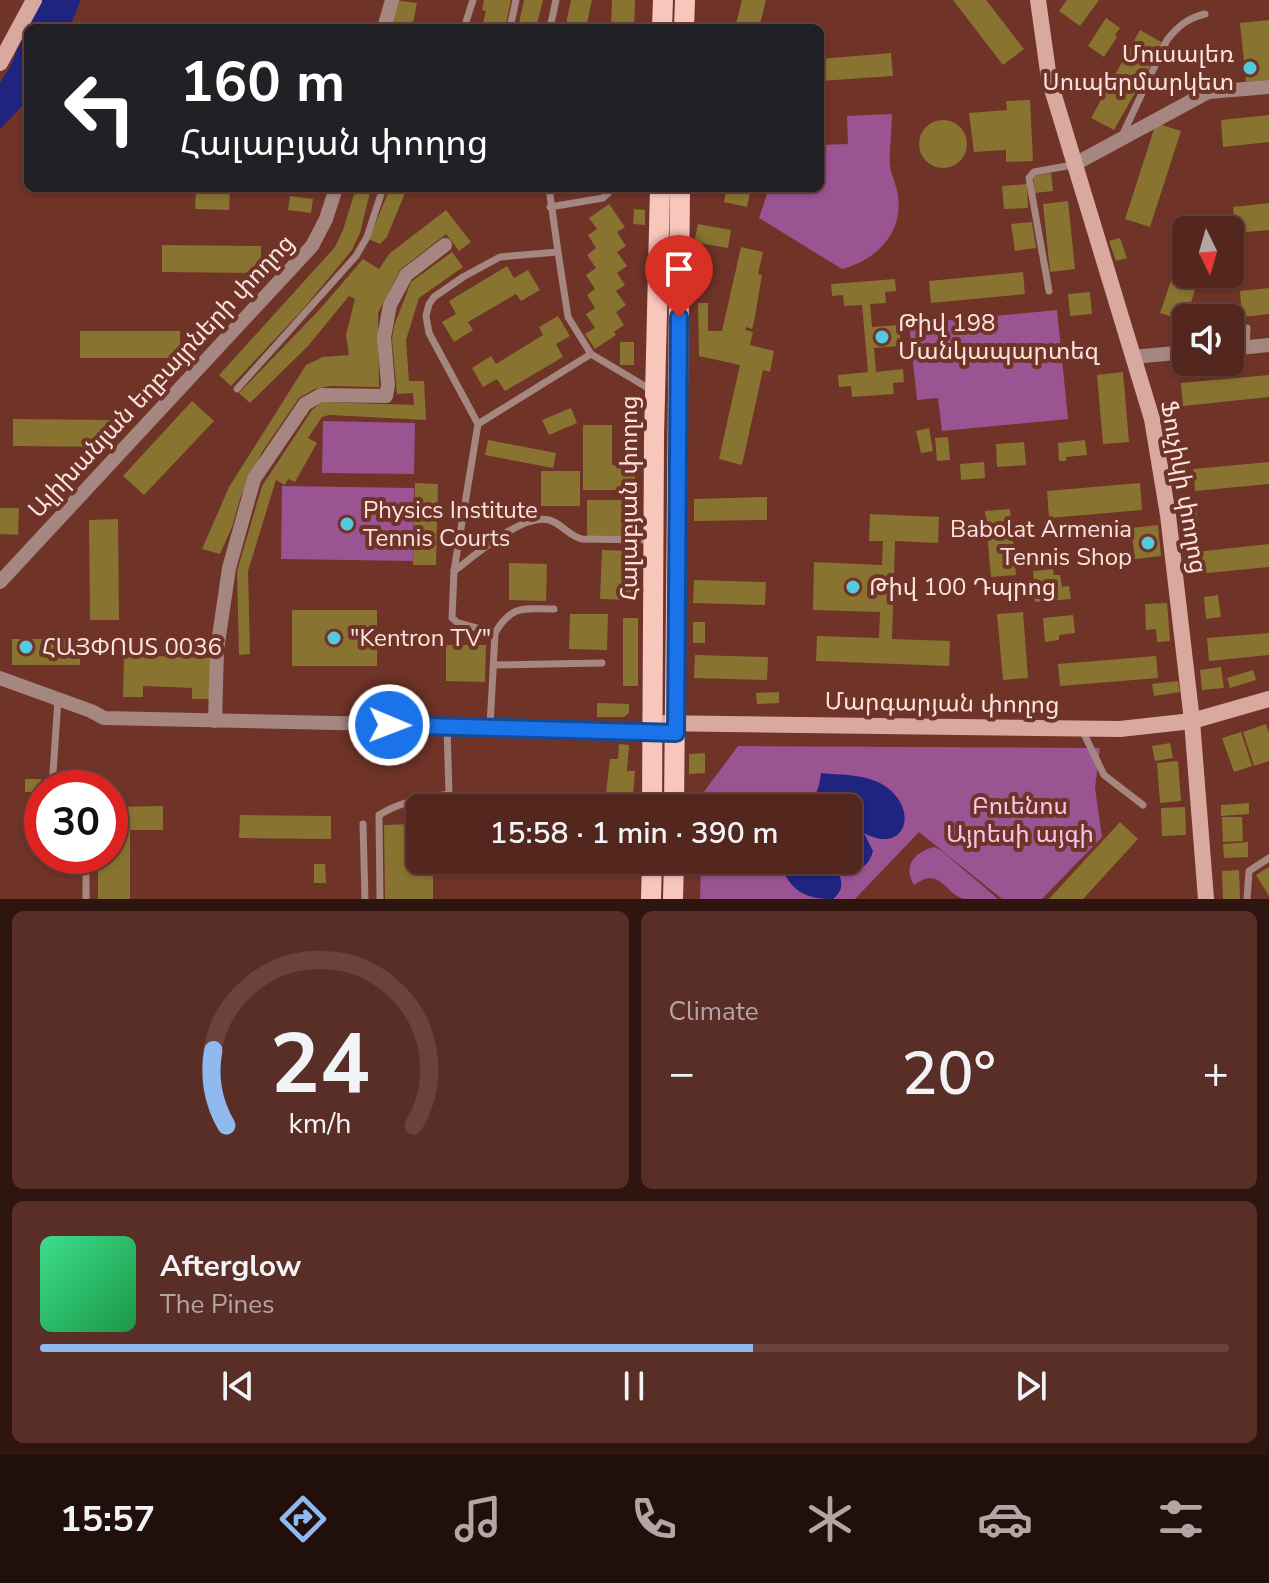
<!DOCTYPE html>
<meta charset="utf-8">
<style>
:root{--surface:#53261e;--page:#592e27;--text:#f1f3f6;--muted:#b5a5a4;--line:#69433c;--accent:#90b9f0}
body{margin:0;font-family:"Nunito Sans","Noto Sans Armenian",sans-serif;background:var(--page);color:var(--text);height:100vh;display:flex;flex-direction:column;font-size:30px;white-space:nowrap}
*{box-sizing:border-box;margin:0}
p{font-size:26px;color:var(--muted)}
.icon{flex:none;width:44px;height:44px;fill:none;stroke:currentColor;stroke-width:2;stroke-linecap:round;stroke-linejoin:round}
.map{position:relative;height:899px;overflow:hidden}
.side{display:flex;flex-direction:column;gap:12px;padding:12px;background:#2e1510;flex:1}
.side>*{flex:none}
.hud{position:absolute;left:24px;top:24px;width:800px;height:168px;border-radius:12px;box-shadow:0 2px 6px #0004,0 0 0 2px var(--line);background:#202124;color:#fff;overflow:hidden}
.needle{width:52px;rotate:175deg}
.controls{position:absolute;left:1172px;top:216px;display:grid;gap:16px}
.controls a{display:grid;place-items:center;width:72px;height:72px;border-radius:12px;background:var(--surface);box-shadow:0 2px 6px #0004,0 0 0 2px var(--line);font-size:40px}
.speed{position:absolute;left:24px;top:770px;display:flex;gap:16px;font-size:40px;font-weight:700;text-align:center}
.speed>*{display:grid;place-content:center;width:104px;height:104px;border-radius:50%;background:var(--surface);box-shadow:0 2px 6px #0004,0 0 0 2px var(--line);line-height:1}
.speed .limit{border:12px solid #d22;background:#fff;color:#111}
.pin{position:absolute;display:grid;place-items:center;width:68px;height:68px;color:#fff;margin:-82px -34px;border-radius:50% 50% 50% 0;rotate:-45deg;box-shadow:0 0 8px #0007}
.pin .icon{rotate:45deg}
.me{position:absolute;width:88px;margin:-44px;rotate:91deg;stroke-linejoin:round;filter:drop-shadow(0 0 6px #0008)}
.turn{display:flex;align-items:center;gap:28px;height:168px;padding:0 24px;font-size:36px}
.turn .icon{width:104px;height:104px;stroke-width:2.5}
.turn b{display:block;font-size:56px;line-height:68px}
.big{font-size:60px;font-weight:600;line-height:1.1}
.side .widget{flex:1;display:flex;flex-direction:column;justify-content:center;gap:12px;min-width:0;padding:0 28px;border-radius:12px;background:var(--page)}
.side .dial{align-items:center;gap:0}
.dial svg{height:208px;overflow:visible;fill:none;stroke:var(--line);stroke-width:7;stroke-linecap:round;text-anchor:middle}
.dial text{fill:var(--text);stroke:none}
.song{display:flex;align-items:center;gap:24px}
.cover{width:96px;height:96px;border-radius:12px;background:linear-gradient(135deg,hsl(150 70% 55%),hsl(140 70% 35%))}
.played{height:8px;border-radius:4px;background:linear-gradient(90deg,var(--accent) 60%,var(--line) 60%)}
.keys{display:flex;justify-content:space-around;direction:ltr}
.heat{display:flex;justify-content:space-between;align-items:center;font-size:44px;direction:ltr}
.side .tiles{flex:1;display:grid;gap:12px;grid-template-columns:1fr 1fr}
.widget:last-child{grid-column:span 2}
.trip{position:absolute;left:406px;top:794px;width:456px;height:80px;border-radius:12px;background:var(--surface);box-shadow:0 2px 6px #0004,0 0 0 2px var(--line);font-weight:600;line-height:80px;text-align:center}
.menu{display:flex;height:128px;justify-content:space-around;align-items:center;background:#210f0c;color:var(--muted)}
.menu .icon{width:56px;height:56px}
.menu .on{color:var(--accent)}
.menu b{font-size:36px;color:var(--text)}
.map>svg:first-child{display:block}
.green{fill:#9a5491}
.water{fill:#1e247f}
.building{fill:#887330}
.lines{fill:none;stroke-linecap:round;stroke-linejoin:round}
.lane{stroke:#a68680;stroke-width:7}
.street{stroke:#a68680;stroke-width:14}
.secondary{stroke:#d9a89e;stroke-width:16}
.primary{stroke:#f9c6bc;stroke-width:20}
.route-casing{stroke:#114b97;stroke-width:20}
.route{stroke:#1a73e8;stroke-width:14}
.poi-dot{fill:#55cadf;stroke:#6f3328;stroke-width:3}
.labels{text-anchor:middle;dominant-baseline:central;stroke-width:8;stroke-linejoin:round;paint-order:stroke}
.poi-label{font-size:24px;fill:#fae3de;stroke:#6f3328;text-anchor:start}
.street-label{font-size:24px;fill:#fae3de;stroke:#6f3328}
.park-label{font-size:24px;fill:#f5c7ee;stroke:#6f3328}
</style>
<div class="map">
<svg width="1269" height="899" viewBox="0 0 1269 899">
<rect width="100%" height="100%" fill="#6f3328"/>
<g class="green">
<path d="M 892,114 C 892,131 889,149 890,165 C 891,176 897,185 898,196 C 903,234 876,260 842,269 L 759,218 L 769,188 L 820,188 L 820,145 L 848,144 L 847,116 Z"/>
<polygon points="1057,310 1068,419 942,431 938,398 917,400 909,324"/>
<polygon points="323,421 415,423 414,474 322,473"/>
<polygon points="282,486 414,488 413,561 281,559"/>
<polygon points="738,746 1100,748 1095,788 1102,837 1042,899 1002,899 919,832 855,899 700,899 701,860 848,860 848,808 703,808 703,793"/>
<path d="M 934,847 L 942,851 L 998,899 C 988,899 975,899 965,899 C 945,895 941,865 914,885 C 903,866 914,852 934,847 Z"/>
</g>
<g class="water">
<polygon points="38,0 81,0 69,28 28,28 28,100 0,129 0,83 10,67"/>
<path d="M 821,773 C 840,775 860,774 878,782 C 921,803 909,857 864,833 L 873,851 C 867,873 850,874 833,864 C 841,876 847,888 833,899 C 803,899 789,890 779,860 L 848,860 L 848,808 L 803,808 C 816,798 819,789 821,773 Z"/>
</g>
<g class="building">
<polygon points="394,0 417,3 412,28 389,27"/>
<polygon points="484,0 511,0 505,28 482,28 486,11 482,10"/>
<polygon points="524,0 543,0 536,28 518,28"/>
<polygon points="571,0 592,0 586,28 565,28"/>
<polygon points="612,0 635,0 634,28 611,28"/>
<polygon points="742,0 766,0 759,28 735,28"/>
<polygon points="953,0 986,0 1024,49 1003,65"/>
<polygon points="1067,0 1099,0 1080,26 1059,11"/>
<polygon points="1106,18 1120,28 1115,35 1117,37 1104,57 1088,46"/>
<polygon points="1269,20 1269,80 1246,82 1240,23"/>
<polygon points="1140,30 1163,43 1114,130 1091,118"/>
<polygon points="891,53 893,76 820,81 820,59"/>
<polygon points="1030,100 1033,161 1006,162 1006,150 974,152 969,113 1007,110 1006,101"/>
<polygon points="1269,115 1269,142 1223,147 1221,120"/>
<circle cx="943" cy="144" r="24"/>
<polygon points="1156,123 1181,131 1150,227 1125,219"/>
<polygon points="1051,173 1053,191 1035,193 1033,176"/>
<polygon points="1027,184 1028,208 1004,209 1002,186"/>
<polygon points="196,188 230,189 229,210 195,209"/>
<polygon points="356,188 371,188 360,233 352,250 304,308 231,386 219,375 335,247 343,230"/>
<polygon points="390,188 407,188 387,237 380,244 369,239"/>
<polygon points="727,188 751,188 747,207 724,202"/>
<polygon points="290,196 313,199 311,213 288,210"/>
<polygon points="1068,201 1075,269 1050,272 1043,204"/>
<polygon points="1269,203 1269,230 1236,233 1233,207"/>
<polygon points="609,204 625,227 617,232 626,246 617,252 627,266 617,273 625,285 616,291 626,305 616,312 624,325 614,332 616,335 595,349 585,334 595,328 586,314 595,308 587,295 595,289 586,275 596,268 587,255 596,248 588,235 597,229 589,218"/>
<polygon points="634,209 645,210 645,225 633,224"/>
<polygon points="446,210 471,242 459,251 446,234 400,270 378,313 379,387 331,386 315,389 299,398 262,452 241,496 232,527 220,554 202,549 229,487 306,365 323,357 349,355 346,335 355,299 349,296 308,346 250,403 239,393 321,308 363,259 379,269 389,254"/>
<polygon points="1191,218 1216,226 1215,230 1187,230"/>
<polygon points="1032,222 1036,248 1015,251 1011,224"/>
<polygon points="698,224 731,230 728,248 694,242"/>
<polygon points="1186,236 1186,274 1200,274 1185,321 1160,313"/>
<polygon points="1120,238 1127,258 1116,261 1109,241"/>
<polygon points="162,245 261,246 261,273 162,272"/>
<polygon points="741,247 763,252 758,274 762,275 754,322 752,329 746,327 745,330 753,332 750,345 774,351 770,372 763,370 742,465 719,459 740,365 699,356 698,303 708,303 708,331 722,331"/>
<polygon points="452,252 463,267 419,298 406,340 409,381 424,381 426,420 329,415 322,417 308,438 317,443 295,482 288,479 285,485 276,480 248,571 250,654 239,655 237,571 262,486 312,410 322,402 414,405 413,393 397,394 392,339 394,326 411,282"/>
<polygon points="507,266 514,278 528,270 540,290 521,301 516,294 468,322 473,330 454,342 442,322 456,314 449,301"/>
<polygon points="1023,272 1025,294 931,303 929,281"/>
<polygon points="895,279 896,291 885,292 886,303 870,304 872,327 899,325 901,346 874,348 876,372 903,369 904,382 893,383 894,394 852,397 851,386 839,387 838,375 868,372 862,305 844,306 843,295 832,296 831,284"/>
<polygon points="1269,288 1269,314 1242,317 1240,291"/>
<polygon points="1090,292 1092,314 1070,316 1068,294"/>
<polygon points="558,316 570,336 556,344 563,357 505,391 497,379 483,387 472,368 491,356 496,364 543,335 539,327"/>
<rect x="80" y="331" width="100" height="27"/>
<rect x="620" y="342" width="14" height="23"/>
<polygon points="1123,372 1129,442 1103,444 1097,375"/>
<polygon points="1269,375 1269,397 1183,406 1181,383"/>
<polygon points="192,401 214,421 144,495 123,476"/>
<polygon points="571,408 577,423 549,435 542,420"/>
<polygon points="13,419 112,420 112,447 13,446"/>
<polygon points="583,425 612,425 612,465 635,465 635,490 583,490"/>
<polygon points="929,428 933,451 921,453 916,431"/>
<polygon points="948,437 950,460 937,461 935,438"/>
<polygon points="488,440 556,453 553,468 485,455"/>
<polygon points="1085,440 1087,455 1066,457 1066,461 1059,461 1058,443"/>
<polygon points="1024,442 1026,465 997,467 996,444"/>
<polygon points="984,462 985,478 961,480 960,464"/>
<polygon points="1269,462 1269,484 1195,491 1193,469"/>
<rect x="541" y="471" width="39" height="35"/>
<polygon points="415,483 438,484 436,565 413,565"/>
<polygon points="1140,483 1142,510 1049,518 1047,491"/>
<polygon points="767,497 767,520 694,521 694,499"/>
<rect x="587" y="500" width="50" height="36"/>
<polygon points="0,508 19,508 18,535 0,534"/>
<polygon points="1196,508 1199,530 1180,533 1177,510"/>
<polygon points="1010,509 1016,575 991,577 985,511"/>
<polygon points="870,514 939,517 938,543 895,541 892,639 950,641 949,666 816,661 817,636 879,638 880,612 813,610 814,562 882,565 883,541 869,541"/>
<polygon points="118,519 119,620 90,620 89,520"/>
<polygon points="1158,525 1161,556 1135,559 1131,528"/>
<polygon points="1269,544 1269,567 1197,574 1195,552"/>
<polygon points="602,550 635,551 633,600 600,599"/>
<polygon points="509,563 547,564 546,601 509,600"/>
<polygon points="1053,569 1054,575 1060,575 1062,587 1069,586 1071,599 1035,602 1033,571"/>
<polygon points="694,580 766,582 765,605 693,603"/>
<polygon points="1218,595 1221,617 1206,619 1204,597"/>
<polygon points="1167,603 1170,641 1157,642 1156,629 1146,630 1145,604"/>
<rect x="292" y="610" width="85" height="56"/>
<polygon points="1023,612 1028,678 1003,680 997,614"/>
<polygon points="570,614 608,614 607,650 569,649"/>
<polygon points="1073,615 1075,633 1059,635 1059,640 1045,642 1043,618"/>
<rect x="623" y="618" width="15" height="68"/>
<rect x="693" y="622" width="12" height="21"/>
<polygon points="1269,633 1269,655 1209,661 1207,638"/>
<rect x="12" y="639" width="68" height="26"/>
<polygon points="446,645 486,645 485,682 446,681"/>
<polygon points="124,655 214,658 212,699 192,699 192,688 143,686 143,697 123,697"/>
<polygon points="695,655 768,657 767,680 694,678"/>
<polygon points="1156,656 1158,678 1060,686 1058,664"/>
<polygon points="1221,667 1224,688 1202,690 1200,670"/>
<polygon points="1253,670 1256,680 1230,688 1227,678"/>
<polygon points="1178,681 1180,692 1154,696 1152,684"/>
<polygon points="779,692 779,703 757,704 756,693"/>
<polygon points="597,703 629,704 629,713 624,717 597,717"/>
<polygon points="1266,724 1269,733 1269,761 1254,766 1243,732"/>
<polygon points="1241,732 1252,766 1234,772 1222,738"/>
<polygon points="1170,743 1173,758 1155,761 1152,746"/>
<polygon points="619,744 629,745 627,771 635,771 633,795 606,793 610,759 618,759"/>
<polygon points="705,753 705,773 689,774 689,754"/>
<polygon points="1178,761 1181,801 1160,803 1157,763"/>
<rect x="25" y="779" width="16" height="13"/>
<polygon points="1249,803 1249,814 1221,816 1221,805"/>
<polygon points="163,806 163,830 130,830 130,899 98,899 98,856 110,856 110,807"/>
<polygon points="1185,807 1186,835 1162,836 1161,808"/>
<polygon points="240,815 331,816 331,839 239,838"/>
<polygon points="418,815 420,817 420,860 433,860 433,899 385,899 384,825 410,824"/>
<polygon points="1222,817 1242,817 1243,841 1223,842"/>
<polygon points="1120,822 1138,839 1083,899 1049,899"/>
<polygon points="1248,842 1248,857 1224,858 1223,844"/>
<polygon points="314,864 325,864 326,883 314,883"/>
<polygon points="1269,867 1269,896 1256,875"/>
<polygon points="1239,870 1240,899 1223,899 1222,871"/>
</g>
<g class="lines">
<g class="lane">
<polyline points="464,28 473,0"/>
<polyline points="510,28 516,0"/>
<polyline points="550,28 556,0"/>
<path d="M 1121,138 L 1167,40 C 1178,26 1188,18 1205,14"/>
<polyline points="550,207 603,198 613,188"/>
<polyline points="558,252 568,317 591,354"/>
<polyline points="1049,291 1029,178 1034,172 1072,165"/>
<polyline points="1246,347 1247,328"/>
<polyline points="237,389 356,256 367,237 383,188"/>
<polyline points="478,424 591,354 653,391"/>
<path d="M 454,571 C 476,555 522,513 549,520 C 561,523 569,536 582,539 L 650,540"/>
<path d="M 495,633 C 512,604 524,609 554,609"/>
<polyline points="494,665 602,663"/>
<polyline points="490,727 495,633 458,623 452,618 454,571 478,424 429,333 426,316 429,304 434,297 463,277 500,257 558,252 549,188"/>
<polyline points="1084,734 1104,775 1143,805"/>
<polyline points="52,788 58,699"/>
<polyline points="363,824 365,899"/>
<polyline points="86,899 86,856"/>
<path d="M 380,899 L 379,815 C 401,801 424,798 449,794 L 447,726"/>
<polyline points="1247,899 1249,871 1269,858"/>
</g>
<g class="street">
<polyline points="384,28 392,0"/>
<polyline points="1073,165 1208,92 1269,87"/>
<polyline points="1230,349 1269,345"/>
<polyline points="1133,357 1186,352"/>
<polyline points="0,582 312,246 326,219 336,188"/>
<polyline points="0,678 91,711 104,718 612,729 653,732"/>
<polyline points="215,721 217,650 229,568 254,479 305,404 321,395 386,396 388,385 384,337 390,305 406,275 445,245"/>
</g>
<g class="secondary">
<polyline points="1038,0 1049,79 1152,419 1168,515 1192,721 1206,899"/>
<polyline points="0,63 34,0"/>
<polyline points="653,723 1120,729 1192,721 1269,699"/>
</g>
<g class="primary">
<polyline points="662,28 663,0"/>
<polyline points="684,28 685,0"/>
<polyline points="652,808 654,437 660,188"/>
<polyline points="674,808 680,188"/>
<polyline points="651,899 652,860"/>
<polyline points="673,899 674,860"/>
</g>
</g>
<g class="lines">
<g class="route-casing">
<polyline id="route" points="389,725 676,733 679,317"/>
</g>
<use href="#route" class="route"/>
</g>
<g class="poi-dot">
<circle cx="1250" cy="68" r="8"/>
<circle cx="882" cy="337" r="8"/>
<circle cx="347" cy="524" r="8"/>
<circle cx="1148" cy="543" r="8"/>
<circle cx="853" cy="587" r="8"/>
<circle cx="334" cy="638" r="8"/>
<circle cx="26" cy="647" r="8"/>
</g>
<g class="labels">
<g class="poi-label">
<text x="1234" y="54" text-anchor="end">Մուսալեռ<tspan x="1234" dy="28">Սուպերմարկետ</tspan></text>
<text x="898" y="323">Թիվ 198<tspan x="898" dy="28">Մանկապարտեզ</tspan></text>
<text x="363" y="510">Physics Institute<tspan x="363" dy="28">Tennis Courts</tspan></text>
<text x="1132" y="529" text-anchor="end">Babolat Armenia<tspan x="1132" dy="28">Tennis Shop</tspan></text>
<text x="869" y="587">Թիվ 100 Դպրոց</text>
<text x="350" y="638">"Kentron TV"</text>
<text x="42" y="647">ՀԱՅՓՈՍՏ 0036</text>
</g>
<g class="street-label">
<text transform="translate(161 376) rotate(-47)">Ալիխանյան եղբայրների փողոց</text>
<text transform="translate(1184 487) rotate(80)">Ֆուչիկի փողոց</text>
<text transform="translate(629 498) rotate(-90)">Հալաբյան փողոց</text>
<text transform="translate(942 703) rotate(1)">Մարգարյան փողոց</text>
</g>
<g class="park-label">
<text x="1020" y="806">Բուենոս<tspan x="1020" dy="28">Այրեսի այգի</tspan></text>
</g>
</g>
</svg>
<div class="controls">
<a><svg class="needle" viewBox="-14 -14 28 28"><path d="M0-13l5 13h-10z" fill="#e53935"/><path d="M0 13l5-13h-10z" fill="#b5a5a4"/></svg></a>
<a><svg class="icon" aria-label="sound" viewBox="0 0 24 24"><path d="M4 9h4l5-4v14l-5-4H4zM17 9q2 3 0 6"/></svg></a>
</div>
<div class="speed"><div class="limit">30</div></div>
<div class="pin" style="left:679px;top:317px;background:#d93025"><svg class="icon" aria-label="arrive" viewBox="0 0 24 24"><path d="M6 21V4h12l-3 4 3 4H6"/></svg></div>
<svg class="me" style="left:389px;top:725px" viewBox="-20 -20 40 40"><circle r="17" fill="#1a73e8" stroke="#fff" stroke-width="3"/><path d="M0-11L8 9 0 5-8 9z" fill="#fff"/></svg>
<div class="trip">15:58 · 1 min · 390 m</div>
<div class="hud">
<div class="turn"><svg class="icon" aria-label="left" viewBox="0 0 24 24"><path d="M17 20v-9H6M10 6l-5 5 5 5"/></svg><div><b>160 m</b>Հալաբյան փողոց</div></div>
</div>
</div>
<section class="side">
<div class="tiles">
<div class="widget dial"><svg viewBox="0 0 100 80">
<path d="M14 69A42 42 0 1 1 86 69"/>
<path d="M14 69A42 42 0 0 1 9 40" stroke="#90b9f0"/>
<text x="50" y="56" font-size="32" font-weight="700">24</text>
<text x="50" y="72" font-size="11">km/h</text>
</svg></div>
<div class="widget"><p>Climate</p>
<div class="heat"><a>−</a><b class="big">20°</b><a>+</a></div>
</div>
<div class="widget">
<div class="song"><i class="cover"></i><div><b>Afterglow</b><p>The Pines</p></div></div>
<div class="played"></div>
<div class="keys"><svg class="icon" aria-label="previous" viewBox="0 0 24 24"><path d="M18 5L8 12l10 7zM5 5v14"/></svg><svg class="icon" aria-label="pause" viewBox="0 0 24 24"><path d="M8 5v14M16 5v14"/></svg><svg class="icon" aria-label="next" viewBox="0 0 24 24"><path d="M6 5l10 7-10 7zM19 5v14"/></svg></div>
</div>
</div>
</section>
<nav class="menu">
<b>15:57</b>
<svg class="icon on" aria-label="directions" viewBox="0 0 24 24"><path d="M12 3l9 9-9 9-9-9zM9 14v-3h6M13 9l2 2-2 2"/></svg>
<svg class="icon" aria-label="music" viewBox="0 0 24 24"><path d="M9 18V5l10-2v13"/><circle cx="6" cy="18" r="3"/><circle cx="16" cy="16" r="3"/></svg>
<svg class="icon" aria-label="phone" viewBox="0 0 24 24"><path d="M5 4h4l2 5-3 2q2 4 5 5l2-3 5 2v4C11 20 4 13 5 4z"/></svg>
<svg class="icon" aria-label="climate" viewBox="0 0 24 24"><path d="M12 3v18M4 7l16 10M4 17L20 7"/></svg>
<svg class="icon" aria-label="car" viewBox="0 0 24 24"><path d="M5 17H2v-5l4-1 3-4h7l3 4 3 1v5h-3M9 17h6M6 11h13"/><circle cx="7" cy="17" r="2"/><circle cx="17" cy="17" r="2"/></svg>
<svg class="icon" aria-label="filters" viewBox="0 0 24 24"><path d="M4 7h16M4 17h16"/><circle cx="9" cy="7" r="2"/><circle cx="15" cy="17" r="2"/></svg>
</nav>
